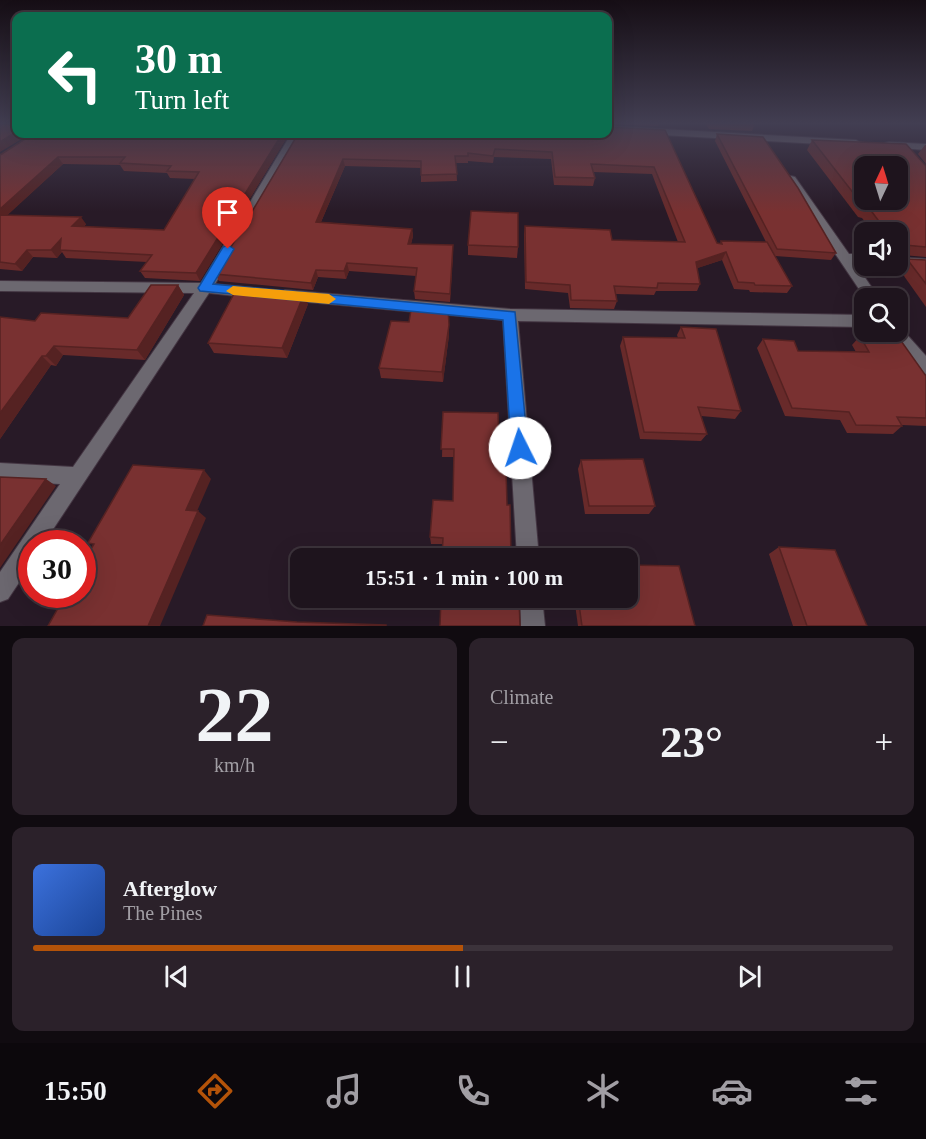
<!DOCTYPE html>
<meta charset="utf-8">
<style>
:root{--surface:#1e141d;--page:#2b212a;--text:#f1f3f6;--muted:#a19ea4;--line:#3c333b;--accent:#b45309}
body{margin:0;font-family:Georgia,serif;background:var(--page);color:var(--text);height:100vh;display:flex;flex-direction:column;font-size:22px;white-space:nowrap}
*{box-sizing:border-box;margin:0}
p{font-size:20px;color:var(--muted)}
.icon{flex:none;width:33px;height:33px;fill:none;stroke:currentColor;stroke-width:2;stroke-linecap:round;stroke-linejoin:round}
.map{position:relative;height:626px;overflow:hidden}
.sheet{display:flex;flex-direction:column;gap:12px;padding:12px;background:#100b10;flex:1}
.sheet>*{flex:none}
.top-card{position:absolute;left:12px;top:12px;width:600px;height:126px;border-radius:12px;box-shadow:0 6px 24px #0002,0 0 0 2px var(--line);background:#0b6e4f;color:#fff;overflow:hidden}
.needle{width:39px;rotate:4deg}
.controls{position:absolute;left:854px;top:156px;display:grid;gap:12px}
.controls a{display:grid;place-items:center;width:54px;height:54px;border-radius:12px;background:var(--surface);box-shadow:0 6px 24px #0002,0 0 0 2px var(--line);font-size:30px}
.speed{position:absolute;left:18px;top:530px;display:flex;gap:12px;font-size:30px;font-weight:700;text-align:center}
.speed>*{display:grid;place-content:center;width:78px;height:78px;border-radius:50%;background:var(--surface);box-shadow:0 6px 24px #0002,0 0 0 2px var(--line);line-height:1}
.speed .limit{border:9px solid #d22;background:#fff;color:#111}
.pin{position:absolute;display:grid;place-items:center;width:51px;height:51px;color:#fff;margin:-62px -26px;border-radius:50% 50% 50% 0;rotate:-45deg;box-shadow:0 0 6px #0007}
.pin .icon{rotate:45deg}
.me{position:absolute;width:66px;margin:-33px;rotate:356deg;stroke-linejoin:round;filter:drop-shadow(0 0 4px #0008)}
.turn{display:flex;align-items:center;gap:21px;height:126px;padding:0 24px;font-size:27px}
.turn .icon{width:78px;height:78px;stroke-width:2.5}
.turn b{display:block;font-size:42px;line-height:51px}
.big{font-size:45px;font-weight:700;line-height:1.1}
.sheet .widget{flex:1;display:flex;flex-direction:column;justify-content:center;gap:9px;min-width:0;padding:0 21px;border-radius:12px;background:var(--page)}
.sheet .dial{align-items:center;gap:0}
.dial b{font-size:78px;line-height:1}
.song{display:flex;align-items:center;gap:18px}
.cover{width:72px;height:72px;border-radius:9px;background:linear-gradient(135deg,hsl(220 70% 55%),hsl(220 70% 35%))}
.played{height:6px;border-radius:3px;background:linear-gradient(90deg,var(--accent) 50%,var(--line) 50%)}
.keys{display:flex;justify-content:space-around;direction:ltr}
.heat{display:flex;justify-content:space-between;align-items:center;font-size:33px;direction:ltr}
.sheet .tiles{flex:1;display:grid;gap:12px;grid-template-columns:1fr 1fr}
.widget:last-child{grid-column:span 2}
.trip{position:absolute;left:290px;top:548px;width:348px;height:60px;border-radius:12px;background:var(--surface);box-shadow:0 6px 24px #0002,0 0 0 2px var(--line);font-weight:700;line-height:60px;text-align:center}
.tab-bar{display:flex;height:96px;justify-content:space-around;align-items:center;background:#0c080c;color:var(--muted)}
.tab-bar .icon{width:42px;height:42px}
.tab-bar .on{color:var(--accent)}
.tab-bar b{font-size:27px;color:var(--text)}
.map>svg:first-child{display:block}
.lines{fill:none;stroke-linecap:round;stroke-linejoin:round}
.minor-casing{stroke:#443643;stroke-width:2}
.minor{fill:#6c6870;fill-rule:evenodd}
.wall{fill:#682a2a;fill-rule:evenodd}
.shaded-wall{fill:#522}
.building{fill:#793131;stroke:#522;stroke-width:1.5;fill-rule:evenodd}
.route{fill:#1a73e8;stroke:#114b97;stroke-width:1.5}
.slow{fill:#f59e0b}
</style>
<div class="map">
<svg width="926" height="626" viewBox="0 0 926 626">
<rect width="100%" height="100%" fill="#281a27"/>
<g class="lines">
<g class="minor-casing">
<g id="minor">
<polygon points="608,126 856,140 861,143 856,146 608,132"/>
<polygon points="291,134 301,134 215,284 255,288 260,289 262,293 260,297 255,298 209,293 44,543 32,543 32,563 8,599 0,602 0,572 60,484 0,481 0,463 73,467 194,293 0,291 0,281 201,283"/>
<polygon points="889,142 926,144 926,150 885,147 885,143"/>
<polygon points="791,176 795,177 849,254 864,254 864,264 855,263 879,298 865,298 785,179"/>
<polygon points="897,257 926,259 926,269 893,266 897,266"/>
<polygon points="285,290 510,309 864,315 864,327 518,321 539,558 517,558 503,320 285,300 278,295"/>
<polygon points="897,326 901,328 926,356 926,374 920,372 891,336 889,332 897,332"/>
<polygon points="520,597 542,597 545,626 521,626"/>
</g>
</g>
<use href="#minor" class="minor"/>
</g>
<g class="wall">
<polygon points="612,124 659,124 658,126"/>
<polygon points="706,124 753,124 754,126 752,131 709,129"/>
<polygon points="608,127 665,130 717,243 720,244 721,241 766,242 715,141 717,134 836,253 831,260 775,256 792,286 787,293 750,292 749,290 734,289 722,260 697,268 700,284 697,291 656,291 654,295 616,294 617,301 614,309 570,308 568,293 525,289 524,234 525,226 612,240 678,242 652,174 593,172 595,178 593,186 554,185 551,159 494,157 493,163 468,161 468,163 456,163 457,181 421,182 421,168 345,166 321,222 412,229 413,236 411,244 453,252 450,302 415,299 414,291 416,276 349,271 346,279 318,277 313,290 219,281 215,274 298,134"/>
<path d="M 289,134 L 200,281 L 145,278 L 140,271 L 147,262 L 66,258 L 62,252 L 57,258 L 33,257 L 22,271 L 0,269 L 0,155 ZM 63,164 L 120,165 L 124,171 L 167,173 L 170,178 L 195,179 L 164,230 L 84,227 L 86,224 L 7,215 Z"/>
<polygon points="812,140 926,166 926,257 902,255 897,260 897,232 873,232 862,218 858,217 807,150"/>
<polygon points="925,145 926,145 926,164 918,154"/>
<polygon points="468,245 518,247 517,258 468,255"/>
<polygon points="907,259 926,260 926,307 899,269"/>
<polygon points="178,285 184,295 145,360 63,355 56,366 51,365 0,439 0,317 35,321 128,318"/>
<polygon points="308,304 287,358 214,353 208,343"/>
<polygon points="409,322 449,335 443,382 381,378 379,368"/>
<polygon points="681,327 741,411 735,419 701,416 707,434 701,441 640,439 620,346 623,337 678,338 677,335"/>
<polygon points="860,336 926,376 926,426 902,425 902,426 893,434 847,433 840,420 785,416 757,348 763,339 798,351 856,352 852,345"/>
<polygon points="443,412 500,469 443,544 431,544 430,537 453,501 454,457 442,457"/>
<polygon points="581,460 655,506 649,514 585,514 578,469"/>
<polygon points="779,547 867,626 793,626 769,554"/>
<polygon points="574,597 627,597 695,626 578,626"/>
</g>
<g class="shaded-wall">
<polygon points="16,132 16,134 30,134 0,152 0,142"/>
<polygon points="282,134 289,134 200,281 196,273"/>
<polygon points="58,157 63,164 0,222 0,209"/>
<polygon points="343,159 345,166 318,229 316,222"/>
<polygon points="81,217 86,224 78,234 72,226"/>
<polygon points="412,229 413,236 409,252 408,244"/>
<polygon points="61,239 60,250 62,252 57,258 51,250"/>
<polygon points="453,245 453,252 450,302 450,294"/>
<polygon points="27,250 33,257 22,271 15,264"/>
<polygon points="726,252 722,260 692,270 696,262"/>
<polygon points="347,263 349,271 346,279 344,271"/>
<polygon points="316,270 318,277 313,290 311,283"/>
<polygon points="178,285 184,295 145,360 137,350"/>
<polygon points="304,294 308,304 287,358 282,348"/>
<polygon points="449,325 449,335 443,382 442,372"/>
<polygon points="54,346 63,355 56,366 46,356"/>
<polygon points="42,356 51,365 0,439 0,413"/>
<polygon points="204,470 211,479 194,518 186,510"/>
<polygon points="46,479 56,486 0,568 0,545"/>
<polygon points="198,511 206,518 160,626 148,626"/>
</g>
<g class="building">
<polygon points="0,124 16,124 16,132 0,142"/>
<polygon points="608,124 608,127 665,130 717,243 722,244 721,241 767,242 792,286 755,285 754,283 738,282 726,252 696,262 700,284 658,283 657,288 614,286 617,301 571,300 570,285 526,282 525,226 610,230 612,240 685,242 654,167 591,164 595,178 555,177 552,152 495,149 493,156 468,153 468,156 455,156 457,174 421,175 421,161 343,159 316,222 412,229 408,244 453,245 450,294 414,291 417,268 347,263 344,271 316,270 311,283 215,274 298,134 608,134"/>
<polygon points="711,124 753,124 754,126"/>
<polygon points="33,134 282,134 196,273 140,271 152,255 60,250 61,239 51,250 27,250 15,264 0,262 0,215 81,217 72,226 164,230 199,172 167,171 171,166 120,163 125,157 58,157 0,209 0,155"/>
<polygon points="717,134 763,137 798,188 836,253 777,249"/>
<path d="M 812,140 L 906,144 L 926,166 L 926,247 L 905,245 L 903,254 L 897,246 L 897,232 L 887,232 L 869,208 L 865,208 ZM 864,166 L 897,166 L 897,200 L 864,200 Z"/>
<polygon points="471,211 518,213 518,247 468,245"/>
<polygon points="907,259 926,260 926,284"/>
<polygon points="151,285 178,285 137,350 54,346 46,356 42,356 0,413 0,317 35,321 41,313 128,318"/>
<polygon points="237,288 304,294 282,348 208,343"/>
<polygon points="412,304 448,307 449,325 442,372 379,368 391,321 409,322"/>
<polygon points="681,327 716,329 741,411 698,407 707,434 644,432 623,337 685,338"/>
<polygon points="860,336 899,338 926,376 926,418 897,417 902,426 856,425 849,412 792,408 763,339 794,341 798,351 869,352"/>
<polygon points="443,412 498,413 500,469 506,469 507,505 510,505 511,558 442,558 443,538 430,537 433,500 453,501 454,449 441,449"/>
<polygon points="643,459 655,506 589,506 581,460"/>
<polygon points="133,465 204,470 186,510 198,511 148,626 48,626 66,594 82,594 82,564 94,544 88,543"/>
<polygon points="0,477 46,479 0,545"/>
<polygon points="779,547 835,550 867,626 807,626"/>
<polygon points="627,565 679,566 695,626 582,626 578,597 627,597"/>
<polygon points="441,597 519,597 520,626 440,626"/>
<polygon points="207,615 297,622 386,625 386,626 203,626"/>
</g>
<linearGradient id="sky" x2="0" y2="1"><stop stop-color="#160e15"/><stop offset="0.58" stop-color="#423e52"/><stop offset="1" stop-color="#423e52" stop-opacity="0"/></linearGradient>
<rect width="926" height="212" fill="url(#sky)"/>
<polygon class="route" points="228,245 234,249 213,284 515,312 528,448 526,453 520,455 514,453 511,448 503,320 200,291 198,288 200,285 223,247"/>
<polygon class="slow" points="233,286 329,294 336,299 329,304 233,295 226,291"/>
</svg>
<div class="controls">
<a><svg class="needle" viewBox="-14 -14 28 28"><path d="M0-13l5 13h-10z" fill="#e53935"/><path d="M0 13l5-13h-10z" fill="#a19ea4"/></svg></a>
<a><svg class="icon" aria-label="sound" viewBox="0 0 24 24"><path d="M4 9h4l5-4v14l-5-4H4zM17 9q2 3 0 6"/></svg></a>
<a><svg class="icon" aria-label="search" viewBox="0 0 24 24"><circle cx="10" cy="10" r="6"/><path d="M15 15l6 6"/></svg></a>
</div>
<div class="speed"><div class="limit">30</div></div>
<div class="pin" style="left:228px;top:249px;background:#d93025"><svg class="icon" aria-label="arrive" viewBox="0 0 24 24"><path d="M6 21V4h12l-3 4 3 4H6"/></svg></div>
<svg class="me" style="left:520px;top:448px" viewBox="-20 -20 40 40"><circle r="19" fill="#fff"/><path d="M0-13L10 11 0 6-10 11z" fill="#1a73e8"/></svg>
<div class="trip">15:51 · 1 min · 100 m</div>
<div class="top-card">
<div class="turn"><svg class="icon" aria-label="left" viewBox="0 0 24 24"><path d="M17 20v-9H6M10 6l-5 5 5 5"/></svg><div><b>30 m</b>Turn left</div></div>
</div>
</div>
<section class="sheet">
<div class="tiles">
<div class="widget dial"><b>22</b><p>km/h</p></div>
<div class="widget"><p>Climate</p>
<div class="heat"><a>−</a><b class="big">23°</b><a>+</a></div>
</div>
<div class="widget">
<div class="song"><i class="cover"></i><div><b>Afterglow</b><p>The Pines</p></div></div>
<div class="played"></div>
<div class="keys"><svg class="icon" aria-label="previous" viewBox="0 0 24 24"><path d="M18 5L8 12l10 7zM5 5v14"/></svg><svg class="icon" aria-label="pause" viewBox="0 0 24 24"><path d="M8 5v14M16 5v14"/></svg><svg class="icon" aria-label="next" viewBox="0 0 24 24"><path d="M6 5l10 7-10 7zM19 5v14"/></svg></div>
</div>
</div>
</section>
<nav class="tab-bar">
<b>15:50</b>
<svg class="icon on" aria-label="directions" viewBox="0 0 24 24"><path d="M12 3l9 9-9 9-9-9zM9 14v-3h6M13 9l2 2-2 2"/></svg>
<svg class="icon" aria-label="music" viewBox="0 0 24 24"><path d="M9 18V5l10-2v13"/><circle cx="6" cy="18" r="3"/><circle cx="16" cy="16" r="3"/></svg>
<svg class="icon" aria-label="phone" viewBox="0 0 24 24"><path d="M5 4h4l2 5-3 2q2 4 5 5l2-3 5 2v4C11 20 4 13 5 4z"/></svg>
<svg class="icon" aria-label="climate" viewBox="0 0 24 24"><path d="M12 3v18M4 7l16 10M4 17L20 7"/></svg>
<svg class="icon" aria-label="car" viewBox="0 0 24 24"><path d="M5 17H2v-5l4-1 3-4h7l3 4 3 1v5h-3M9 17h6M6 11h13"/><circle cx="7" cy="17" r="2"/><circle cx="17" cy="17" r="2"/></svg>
<svg class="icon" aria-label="filters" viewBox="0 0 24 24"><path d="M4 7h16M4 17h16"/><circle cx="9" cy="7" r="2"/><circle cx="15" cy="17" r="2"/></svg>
</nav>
